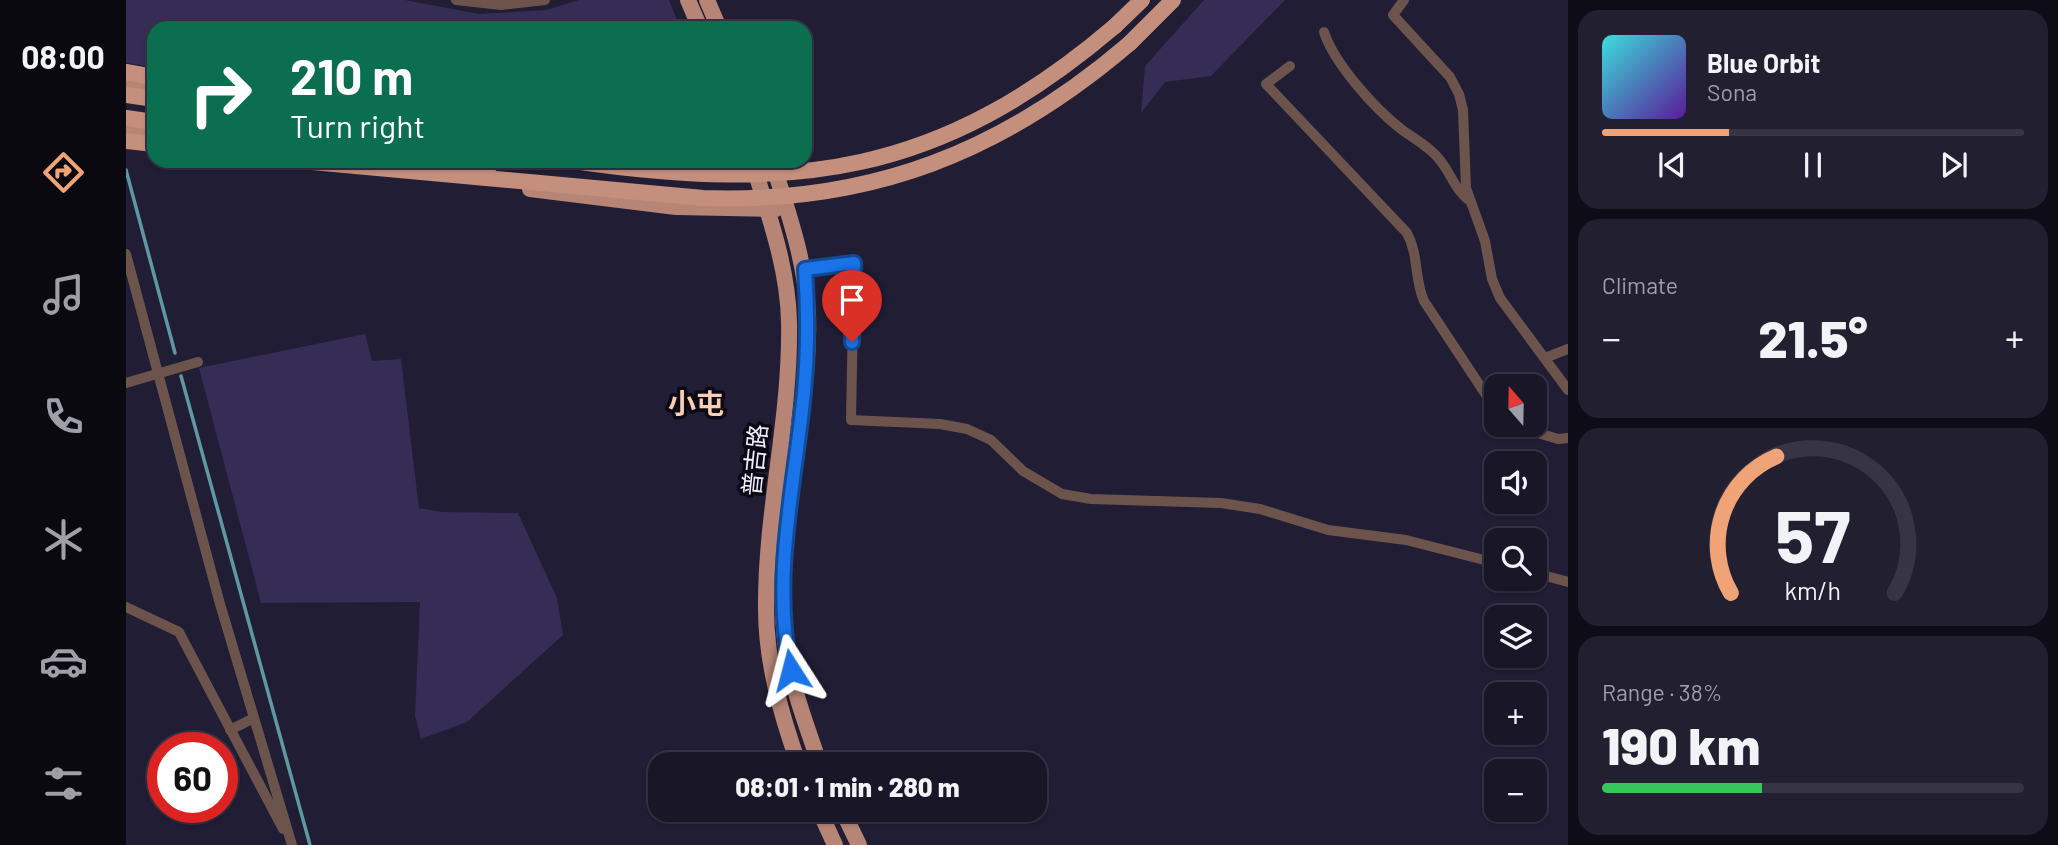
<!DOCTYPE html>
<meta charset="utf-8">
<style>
:root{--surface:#191628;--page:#221f30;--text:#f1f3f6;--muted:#9f9fa8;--line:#373545;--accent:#efa377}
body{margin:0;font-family:Barlow,"Noto Sans SC",sans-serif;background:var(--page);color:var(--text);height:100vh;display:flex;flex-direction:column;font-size:26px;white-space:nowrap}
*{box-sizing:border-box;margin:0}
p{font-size:23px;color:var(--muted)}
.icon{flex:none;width:38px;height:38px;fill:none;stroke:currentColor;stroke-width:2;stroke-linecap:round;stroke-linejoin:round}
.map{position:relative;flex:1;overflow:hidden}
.sheet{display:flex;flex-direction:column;gap:10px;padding:10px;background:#0e0c16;width:490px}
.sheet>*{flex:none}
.top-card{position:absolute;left:21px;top:21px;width:665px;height:147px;border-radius:21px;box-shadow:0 2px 5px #0004,0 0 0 2px var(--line);background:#0b6e4f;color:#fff;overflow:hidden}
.needle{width:46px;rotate:340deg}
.buttons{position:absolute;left:1358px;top:374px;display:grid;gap:14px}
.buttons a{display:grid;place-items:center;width:63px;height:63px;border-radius:14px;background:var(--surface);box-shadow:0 2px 5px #0004,0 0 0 2px var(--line);font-size:35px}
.speed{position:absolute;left:21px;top:732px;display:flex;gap:14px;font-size:35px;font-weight:700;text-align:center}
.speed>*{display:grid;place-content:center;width:91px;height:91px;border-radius:50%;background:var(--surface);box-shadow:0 2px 5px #0004,0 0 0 2px var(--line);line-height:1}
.speed .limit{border:10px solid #d22;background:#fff;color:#111}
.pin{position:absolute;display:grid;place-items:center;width:60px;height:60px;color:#fff;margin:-72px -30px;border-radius:50% 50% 50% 0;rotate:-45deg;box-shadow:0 0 7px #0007}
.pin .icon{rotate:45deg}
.me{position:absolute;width:77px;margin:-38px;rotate:351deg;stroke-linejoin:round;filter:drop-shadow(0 0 5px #0008)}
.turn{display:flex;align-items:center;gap:24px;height:147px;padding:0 28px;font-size:32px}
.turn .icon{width:91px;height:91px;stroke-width:2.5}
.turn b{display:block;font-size:49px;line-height:60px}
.big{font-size:52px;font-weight:800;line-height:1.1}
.sheet .tile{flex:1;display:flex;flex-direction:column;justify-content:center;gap:10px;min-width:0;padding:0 24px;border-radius:21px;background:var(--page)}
.sheet .dial{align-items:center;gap:0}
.dial svg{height:182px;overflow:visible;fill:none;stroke:var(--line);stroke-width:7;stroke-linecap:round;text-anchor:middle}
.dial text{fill:var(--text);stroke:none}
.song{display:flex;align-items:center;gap:21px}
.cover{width:84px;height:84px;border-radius:10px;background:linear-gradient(135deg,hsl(180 70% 55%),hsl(270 70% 35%))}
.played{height:7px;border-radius:4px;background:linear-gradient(90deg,var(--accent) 30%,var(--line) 30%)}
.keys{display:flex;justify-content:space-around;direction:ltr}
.heat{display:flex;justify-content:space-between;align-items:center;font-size:38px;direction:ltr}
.charge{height:10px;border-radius:5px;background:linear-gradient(90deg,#34c759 38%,var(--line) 0)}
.trip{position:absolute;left:522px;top:752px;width:399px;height:70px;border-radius:21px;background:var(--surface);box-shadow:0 2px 5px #0004,0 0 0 2px var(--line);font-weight:800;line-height:70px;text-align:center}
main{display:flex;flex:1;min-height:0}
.tabs{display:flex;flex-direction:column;width:126px;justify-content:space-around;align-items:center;background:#0a0910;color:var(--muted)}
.tabs .icon{width:49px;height:49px}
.tabs .on{color:var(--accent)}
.tabs b{font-size:32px;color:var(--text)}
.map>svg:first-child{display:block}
.green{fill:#352d55}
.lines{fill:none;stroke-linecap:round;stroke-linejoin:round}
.stream{stroke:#5e98a1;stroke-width:3.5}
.minor{stroke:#6c544c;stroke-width:10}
.primary{stroke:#b68575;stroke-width:16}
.trunk{stroke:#c58f7d;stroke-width:16}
.trunk-bridge{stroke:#c58f7d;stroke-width:16}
.route-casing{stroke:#114b97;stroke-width:18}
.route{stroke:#1a73e8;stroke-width:12}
.labels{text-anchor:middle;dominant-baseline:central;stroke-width:7;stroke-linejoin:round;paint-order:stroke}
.street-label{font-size:24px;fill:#f0efff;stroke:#0b0913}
.quarter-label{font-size:28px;font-weight:bold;fill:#faceb5;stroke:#0b0913}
</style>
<main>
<nav class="tabs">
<b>08:00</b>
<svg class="icon on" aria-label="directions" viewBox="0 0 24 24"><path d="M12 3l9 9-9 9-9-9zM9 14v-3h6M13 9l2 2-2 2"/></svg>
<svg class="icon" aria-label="music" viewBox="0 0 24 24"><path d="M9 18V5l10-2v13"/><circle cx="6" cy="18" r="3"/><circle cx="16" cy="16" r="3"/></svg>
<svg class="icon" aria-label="phone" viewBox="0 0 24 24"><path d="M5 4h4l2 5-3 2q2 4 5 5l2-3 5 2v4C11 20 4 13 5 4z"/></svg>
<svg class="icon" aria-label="climate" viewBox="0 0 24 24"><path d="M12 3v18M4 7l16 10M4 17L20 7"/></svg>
<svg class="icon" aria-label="car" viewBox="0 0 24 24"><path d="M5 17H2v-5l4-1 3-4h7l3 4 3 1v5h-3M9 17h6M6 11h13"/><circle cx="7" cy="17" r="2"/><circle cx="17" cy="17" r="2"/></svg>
<svg class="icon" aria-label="filters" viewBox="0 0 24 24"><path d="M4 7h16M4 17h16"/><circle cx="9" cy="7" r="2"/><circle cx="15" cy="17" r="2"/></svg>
</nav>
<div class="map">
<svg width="1442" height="845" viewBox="0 0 1442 845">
<rect width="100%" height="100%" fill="#211d35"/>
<g class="green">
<polygon points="0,0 279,0 353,14 420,10 453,0 543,0 554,28 28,28 28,67 0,63"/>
<polygon points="1078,0 1159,0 1085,76 1039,82 1015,113 1019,66"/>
<polygon points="239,334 246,361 275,359 293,508 316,512 392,513 431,598 437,635 341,722 295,739 289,716 294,602 135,603 73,368"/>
</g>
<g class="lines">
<g class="stream">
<polyline points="0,170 49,353"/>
<polyline points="55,376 184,845"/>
</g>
<g class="minor">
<polyline points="330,0 375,5 419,0"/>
<polyline points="1278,0 1267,15 1324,77 1333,94 1337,110 1340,188 1359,241 1366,279 1374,298 1442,390"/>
<path d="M 1198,32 C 1208,63 1248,108 1275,129 C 1288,139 1302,145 1313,159 C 1325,173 1329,191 1345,202"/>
<path d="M 1164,66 L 1140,84 L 1281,233 C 1293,255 1288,279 1298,301 L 1370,410"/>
<polyline points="0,254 94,604 166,845"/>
<polyline points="679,269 728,263 725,420 814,424 841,429 865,440 897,471 936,494 965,499 1095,503 1134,509 1202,530 1280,540 1370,563"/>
<polyline points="1419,358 1442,349"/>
<polyline points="0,383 72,362"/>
<polyline points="1386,425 1432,439 1442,438"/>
<polyline points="1409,573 1442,582"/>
<polyline points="0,607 53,632 157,829"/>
<polyline points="104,730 128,718"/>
</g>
<g class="primary">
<polyline points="562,0 574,28"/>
<polyline points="581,0 593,28"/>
<polyline points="0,84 28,88"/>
<polyline points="0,129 28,133"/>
<polyline points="540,161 638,164"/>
<path d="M 626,161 C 642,213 662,267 663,322 C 665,418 639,513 640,609 C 640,662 655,715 673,765"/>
<path d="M 646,161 C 662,212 680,262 682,315 C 684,374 671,432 664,489 C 658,541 653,596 660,648 C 666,688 681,727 694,765"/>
<polyline points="404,189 550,207 650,209"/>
<polyline points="693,810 709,845"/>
<polyline points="716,810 733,845"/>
</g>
<g class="trunk">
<polyline points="989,26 1016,0"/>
<polyline points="1004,43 1047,0"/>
<polyline points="0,72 28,77"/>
<polyline points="0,95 28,99"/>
<polyline points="0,118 28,122"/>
<polyline points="0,141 28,144"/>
<polyline points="292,161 362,171"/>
</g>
<g class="trunk-bridge">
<path d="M 175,161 L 577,198 C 745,204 877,152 1004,43"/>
<path d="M 447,161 C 670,193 813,176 989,26"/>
</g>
</g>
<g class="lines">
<g class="route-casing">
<path id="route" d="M 665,670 C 645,578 669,485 678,392 C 682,351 682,310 679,269 L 728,263 L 726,342"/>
</g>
<use href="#route" class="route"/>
</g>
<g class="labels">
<g class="street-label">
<text transform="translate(628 460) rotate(-84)">普吉路</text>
</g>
<g class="quarter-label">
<text x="570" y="403">小屯</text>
</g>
</g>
</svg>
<div class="buttons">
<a><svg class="needle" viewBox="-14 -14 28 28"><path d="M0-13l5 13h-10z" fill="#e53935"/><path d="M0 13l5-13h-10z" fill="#9f9fa8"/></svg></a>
<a><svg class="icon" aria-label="sound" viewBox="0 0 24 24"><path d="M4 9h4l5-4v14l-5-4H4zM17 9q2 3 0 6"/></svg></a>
<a><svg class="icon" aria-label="search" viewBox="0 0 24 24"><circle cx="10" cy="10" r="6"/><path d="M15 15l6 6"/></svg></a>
<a><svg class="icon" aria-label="layers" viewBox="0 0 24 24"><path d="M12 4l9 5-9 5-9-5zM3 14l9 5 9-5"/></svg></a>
<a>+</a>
<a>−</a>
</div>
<div class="speed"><div class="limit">60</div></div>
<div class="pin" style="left:726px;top:342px;background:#d93025"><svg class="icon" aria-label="arrive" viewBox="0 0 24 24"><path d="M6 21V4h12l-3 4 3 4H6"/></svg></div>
<svg class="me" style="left:665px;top:670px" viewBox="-20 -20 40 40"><path d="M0-17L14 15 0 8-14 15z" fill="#1a73e8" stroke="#fff" stroke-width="4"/></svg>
<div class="trip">08:01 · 1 min · 280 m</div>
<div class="top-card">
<div class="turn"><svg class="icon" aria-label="right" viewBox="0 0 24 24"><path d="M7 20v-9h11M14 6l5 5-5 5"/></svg><div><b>210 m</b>Turn right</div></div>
</div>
</div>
<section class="sheet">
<div class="tile">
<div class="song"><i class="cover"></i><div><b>Blue Orbit</b><p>Sona</p></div></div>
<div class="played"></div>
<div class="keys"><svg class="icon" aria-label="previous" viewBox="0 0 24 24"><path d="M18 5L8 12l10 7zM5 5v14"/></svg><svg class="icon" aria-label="pause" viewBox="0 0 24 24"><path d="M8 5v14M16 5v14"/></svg><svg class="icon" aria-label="next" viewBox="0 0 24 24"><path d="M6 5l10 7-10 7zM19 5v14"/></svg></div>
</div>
<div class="tile"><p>Climate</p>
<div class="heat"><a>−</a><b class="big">21.5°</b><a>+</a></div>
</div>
<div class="tile dial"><svg viewBox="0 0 100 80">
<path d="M14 69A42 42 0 1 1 86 69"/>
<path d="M14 69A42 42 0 0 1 34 9" stroke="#efa377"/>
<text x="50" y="56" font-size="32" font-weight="700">57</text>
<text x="50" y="72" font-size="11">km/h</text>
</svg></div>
<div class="tile"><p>Range · 38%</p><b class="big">190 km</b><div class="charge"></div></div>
</section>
</main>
